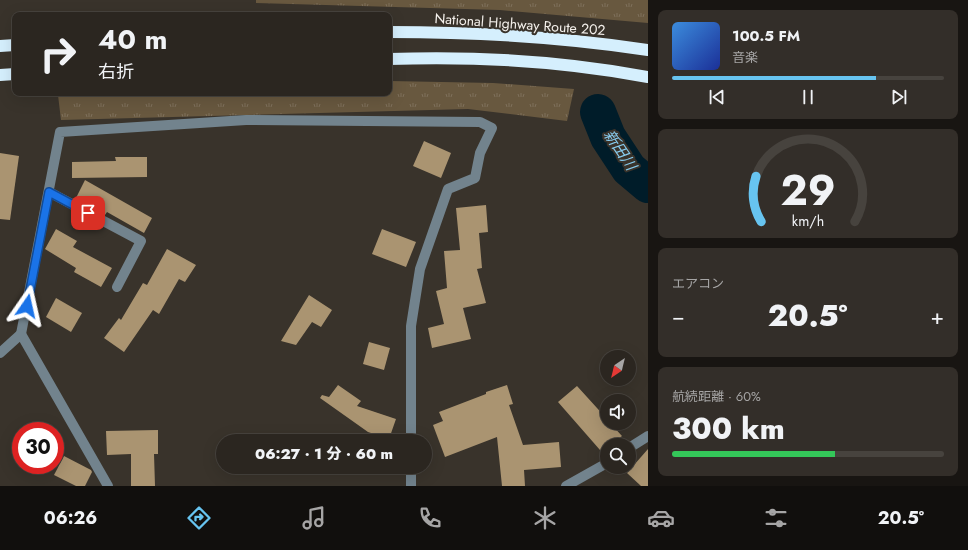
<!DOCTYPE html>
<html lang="ja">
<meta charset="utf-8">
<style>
:root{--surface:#2b2620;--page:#332e29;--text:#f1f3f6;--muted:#a6a5a5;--line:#47433e;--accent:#67c4f0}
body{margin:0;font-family:Jost,"Noto Sans JP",sans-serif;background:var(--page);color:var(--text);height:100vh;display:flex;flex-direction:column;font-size:15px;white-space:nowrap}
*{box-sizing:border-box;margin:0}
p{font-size:13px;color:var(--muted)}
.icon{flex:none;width:22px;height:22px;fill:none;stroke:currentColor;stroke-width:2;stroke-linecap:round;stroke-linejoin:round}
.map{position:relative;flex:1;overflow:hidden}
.sheet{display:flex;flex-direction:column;gap:10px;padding:10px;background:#181512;width:320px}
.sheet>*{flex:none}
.guide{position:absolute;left:12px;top:12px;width:380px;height:84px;border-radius:8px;box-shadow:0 4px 16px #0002,0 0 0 1px var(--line);background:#2b2620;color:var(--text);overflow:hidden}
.needle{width:26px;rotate:215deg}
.controls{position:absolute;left:600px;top:350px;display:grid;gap:8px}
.controls a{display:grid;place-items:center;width:36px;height:36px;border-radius:50%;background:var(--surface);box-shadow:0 4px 16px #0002,0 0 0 1px var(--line);font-size:20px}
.speed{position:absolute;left:12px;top:422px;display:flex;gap:8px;font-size:20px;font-weight:700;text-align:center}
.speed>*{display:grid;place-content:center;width:52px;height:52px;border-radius:50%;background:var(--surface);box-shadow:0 4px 16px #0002,0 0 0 1px var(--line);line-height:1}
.speed .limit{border:6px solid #d22;background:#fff;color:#111}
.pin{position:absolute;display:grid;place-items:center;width:34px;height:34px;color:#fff;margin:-17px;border-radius:8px;box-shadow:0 2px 6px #0006}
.me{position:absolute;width:44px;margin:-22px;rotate:11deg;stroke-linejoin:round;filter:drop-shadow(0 0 3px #0008)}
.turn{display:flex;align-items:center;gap:14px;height:84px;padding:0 20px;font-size:18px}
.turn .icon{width:52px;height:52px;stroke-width:2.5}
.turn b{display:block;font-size:28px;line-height:34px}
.big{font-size:30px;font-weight:800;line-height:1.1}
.sheet .tile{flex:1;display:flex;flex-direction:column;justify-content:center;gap:6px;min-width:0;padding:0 14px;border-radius:8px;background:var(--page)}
.sheet .dial{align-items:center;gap:0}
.dial svg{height:104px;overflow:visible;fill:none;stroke:var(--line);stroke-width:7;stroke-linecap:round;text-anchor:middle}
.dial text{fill:var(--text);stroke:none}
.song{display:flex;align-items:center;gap:12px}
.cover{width:48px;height:48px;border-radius:6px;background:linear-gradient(135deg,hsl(210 70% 55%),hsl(230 70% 35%))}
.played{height:4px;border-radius:2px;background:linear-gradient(90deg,var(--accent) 75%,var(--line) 75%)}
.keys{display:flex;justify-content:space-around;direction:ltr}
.heat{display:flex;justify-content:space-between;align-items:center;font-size:22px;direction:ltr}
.charge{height:6px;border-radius:3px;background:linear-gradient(90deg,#34c759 60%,var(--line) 0)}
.trip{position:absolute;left:216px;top:434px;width:216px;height:40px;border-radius:20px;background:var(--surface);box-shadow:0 4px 16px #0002,0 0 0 1px var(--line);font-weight:800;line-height:40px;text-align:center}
.menu{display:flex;height:64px;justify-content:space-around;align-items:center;background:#110f0d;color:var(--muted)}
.menu .icon{width:28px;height:28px}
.menu .selected{color:var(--accent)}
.menu b{font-size:18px;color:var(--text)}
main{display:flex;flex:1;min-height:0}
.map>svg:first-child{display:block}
.grass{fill:url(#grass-tufts)}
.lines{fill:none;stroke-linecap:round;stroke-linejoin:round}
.river{stroke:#001c29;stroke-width:36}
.building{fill:#aa9471}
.minor{stroke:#72838d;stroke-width:10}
.highway{stroke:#d5effd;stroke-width:12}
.route-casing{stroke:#114b97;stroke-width:10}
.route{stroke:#1a73e8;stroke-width:7}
.labels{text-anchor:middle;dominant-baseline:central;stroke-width:4;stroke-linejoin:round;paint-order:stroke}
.street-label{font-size:14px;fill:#f4f0eb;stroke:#39332b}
.water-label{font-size:15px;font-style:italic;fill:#88cdf0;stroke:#39332b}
</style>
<main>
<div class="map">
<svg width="648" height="486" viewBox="0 0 648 486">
<defs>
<pattern id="grass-tufts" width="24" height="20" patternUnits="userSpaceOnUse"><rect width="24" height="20" fill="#68583f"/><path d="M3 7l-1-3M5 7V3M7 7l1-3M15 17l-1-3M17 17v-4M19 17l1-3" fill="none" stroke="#7e705b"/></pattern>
</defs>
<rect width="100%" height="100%" fill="#39332b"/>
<g class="grass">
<polygon points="256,0 648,0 648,23 500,10 256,3"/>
<polygon points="389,81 493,83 574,89 567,121 468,109 61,120 58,95 92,93 389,93"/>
</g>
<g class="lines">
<polyline class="river" points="598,112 608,137 629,169 648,185"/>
</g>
<g class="building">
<polygon points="424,141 451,153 441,178 413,166"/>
<polygon points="0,153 19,156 10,220 0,219"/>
<polygon points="115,157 147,157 147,177 72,178 72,162 116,161"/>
<polygon points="85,180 152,218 144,233 107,212 105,215 76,198"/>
<polygon points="486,205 488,232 479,233 482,268 477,269 486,303 463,308 471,339 432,348 428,328 444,324 436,291 447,288 444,251 460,250 456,208"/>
<polygon points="56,229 77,241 73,247 112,268 101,287 74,272 76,268 45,249"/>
<polygon points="382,229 416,242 406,267 372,254"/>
<polygon points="167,249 196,265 185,282 179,279 159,314 153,310 124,352 104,338 119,318 121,320 143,283 147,285"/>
<polygon points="309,295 332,310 321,327 312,322 296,345 281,341"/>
<polygon points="56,298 82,313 71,332 46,317"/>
<polygon points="369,342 390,348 384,370 363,364"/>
<polygon points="338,385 361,401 357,406 396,419 389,439 368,432 320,398 322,395 329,397"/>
<polygon points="507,385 513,404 509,405 523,445 559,442 561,467 524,470 525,486 502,486 497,437 445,457 433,425 443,421 439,412 486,394 486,392"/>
<polygon points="577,386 607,419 607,423 610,423 622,436 611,445 607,445 606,450 600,450 558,402"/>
<polygon points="158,430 158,454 154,454 155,486 131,486 131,454 107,455 106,431"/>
<polygon points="648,449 648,486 641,486 627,473"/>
<polygon points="64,456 91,470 92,472 85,486 76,486 54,475"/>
</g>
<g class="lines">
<g class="minor">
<polyline points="49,192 141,241 117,287"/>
<polyline points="21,334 60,132 246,120 480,122 492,128 480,153 475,178 448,189 420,269 411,326 411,441"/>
<polyline points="0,353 21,334 108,486"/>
<polyline points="629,448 648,436"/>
<polyline points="411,486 411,467"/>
<polyline points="566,486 607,463"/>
</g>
<g class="highway">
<path d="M 389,32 C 475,32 563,37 648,50"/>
<polyline points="0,46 15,45"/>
<path d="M 389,59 C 475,56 563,61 648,77"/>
<polyline points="0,75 15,74"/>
</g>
</g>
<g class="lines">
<g class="route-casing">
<polyline id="route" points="27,306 49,192 88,213"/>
</g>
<use href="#route" class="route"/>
</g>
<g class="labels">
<g class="street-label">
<text transform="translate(520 24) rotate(4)">National Highway Route 202</text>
</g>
<g class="water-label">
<text transform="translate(620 150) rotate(56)">新田川</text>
</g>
</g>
</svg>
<div class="controls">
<a><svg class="needle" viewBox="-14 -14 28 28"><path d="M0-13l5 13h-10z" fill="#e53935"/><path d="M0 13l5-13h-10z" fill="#a6a5a5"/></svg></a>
<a><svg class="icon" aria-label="sound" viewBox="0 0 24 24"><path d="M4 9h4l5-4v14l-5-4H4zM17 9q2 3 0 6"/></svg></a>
<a><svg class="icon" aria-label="search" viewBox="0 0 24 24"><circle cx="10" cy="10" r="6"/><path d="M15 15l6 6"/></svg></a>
</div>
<div class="speed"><div class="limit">30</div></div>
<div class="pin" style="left:88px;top:213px;background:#d93025"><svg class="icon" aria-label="arrive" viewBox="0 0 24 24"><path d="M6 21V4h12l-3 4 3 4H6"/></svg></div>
<svg class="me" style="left:27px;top:306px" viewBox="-20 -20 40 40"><path d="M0-17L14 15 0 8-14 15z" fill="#1a73e8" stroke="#fff" stroke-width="4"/></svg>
<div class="trip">06:27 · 1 分 · 60 m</div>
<div class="guide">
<div class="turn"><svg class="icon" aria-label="right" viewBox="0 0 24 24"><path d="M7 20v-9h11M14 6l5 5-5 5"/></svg><div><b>40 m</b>右折</div></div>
</div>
</div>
<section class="sheet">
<div class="tile">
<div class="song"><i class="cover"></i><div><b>100.5 FM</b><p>音楽</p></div></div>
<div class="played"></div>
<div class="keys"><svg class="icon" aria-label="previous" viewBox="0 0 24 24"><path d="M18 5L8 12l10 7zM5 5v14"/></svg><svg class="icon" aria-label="pause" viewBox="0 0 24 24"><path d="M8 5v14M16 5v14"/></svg><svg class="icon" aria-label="next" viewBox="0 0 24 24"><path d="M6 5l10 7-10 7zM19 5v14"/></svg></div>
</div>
<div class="tile dial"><svg viewBox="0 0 100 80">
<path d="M14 69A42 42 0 1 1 86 69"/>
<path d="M14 69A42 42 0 0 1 10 34" stroke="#67c4f0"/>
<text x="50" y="56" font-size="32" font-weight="700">29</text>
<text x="50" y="72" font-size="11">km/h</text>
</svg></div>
<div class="tile"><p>エアコン</p>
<div class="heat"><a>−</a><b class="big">20.5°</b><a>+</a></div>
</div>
<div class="tile"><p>航続距離 · 60%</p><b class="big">300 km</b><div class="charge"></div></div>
</section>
</main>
<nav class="menu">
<b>06:26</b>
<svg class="icon selected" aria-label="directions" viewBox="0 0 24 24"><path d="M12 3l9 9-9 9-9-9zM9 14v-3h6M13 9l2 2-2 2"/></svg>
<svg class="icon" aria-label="music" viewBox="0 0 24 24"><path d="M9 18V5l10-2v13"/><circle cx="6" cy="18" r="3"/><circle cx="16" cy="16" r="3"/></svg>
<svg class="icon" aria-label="phone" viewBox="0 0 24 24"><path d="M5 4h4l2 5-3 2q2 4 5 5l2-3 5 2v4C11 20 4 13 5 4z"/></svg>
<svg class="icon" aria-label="climate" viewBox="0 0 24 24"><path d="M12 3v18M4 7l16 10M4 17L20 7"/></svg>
<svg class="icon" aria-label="car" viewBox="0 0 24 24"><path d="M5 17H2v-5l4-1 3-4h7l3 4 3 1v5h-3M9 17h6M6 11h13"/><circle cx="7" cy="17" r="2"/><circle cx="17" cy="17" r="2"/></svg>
<svg class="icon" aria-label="filters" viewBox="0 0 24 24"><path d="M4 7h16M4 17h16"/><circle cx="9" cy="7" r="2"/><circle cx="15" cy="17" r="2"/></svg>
<b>20.5°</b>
</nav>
